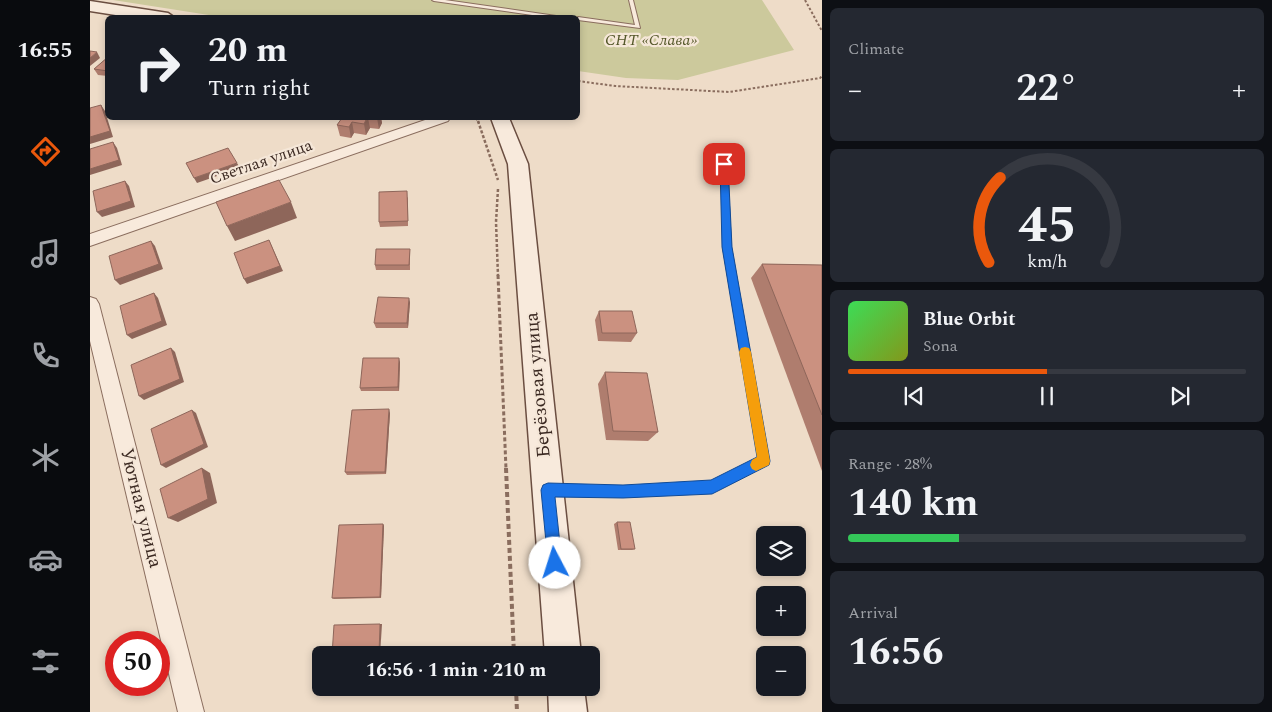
<!DOCTYPE html>
<meta charset="utf-8">
<style>
:root{--surface:#171b24;--page:#242831;--text:#f1f3f6;--muted:#9ea1a6;--line:#363941;--accent:#ea580c}
body{margin:0;font-family:Spectral,serif;background:var(--page);color:var(--text);height:100vh;display:flex;flex-direction:column;font-size:19px;white-space:nowrap}
*{box-sizing:border-box;margin:0}
p{font-size:16px;color:var(--muted)}
.icon{flex:none;width:28px;height:28px;fill:none;stroke:currentColor;stroke-width:2;stroke-linecap:round;stroke-linejoin:round}
.map{position:relative;flex:1;overflow:hidden}
.drawer{display:flex;flex-direction:column;gap:8px;padding:8px;background:#0d0f14;width:450px}
.drawer>*{flex:none}
.guide{position:absolute;left:15px;top:15px;width:475px;height:105px;border-radius:8px;box-shadow:0 2px 8px #0003;background:#171b24;color:var(--text);overflow:hidden}
.fabs{position:absolute;left:666px;top:526px;display:grid;gap:10px}
.fabs a{display:grid;place-items:center;width:50px;height:50px;border-radius:8px;background:var(--surface);box-shadow:0 2px 8px #0003;font-size:25px}
.speed{position:absolute;left:15px;top:631px;display:flex;gap:10px;font-size:25px;font-weight:700;text-align:center}
.speed>*{display:grid;place-content:center;width:65px;height:65px;border-radius:50%;background:var(--surface);box-shadow:0 2px 8px #0003;line-height:1}
.speed .limit{border:8px solid #d22;background:#fff;color:#111}
.pin{position:absolute;display:grid;place-items:center;width:42px;height:42px;color:#fff;margin:-21px;border-radius:10px;box-shadow:0 2px 8px #0006}
.me{position:absolute;width:55px;margin:-28px;rotate:355deg;stroke-linejoin:round;filter:drop-shadow(0 0 4px #0008)}
.turn{display:flex;align-items:center;gap:18px;height:105px;padding:0 20px;font-size:22px}
.turn .icon{width:65px;height:65px;stroke-width:2.5}
.turn b{display:block;font-size:35px;line-height:42px}
.big{font-size:38px;font-weight:700;line-height:1.1}
.drawer .card{flex:1;display:flex;flex-direction:column;justify-content:center;gap:8px;min-width:0;padding:0 18px;border-radius:8px;background:var(--page)}
.drawer .dial{align-items:center;gap:0}
.dial svg{height:130px;overflow:visible;fill:none;stroke:var(--line);stroke-width:7;stroke-linecap:round;text-anchor:middle}
.dial text{fill:var(--text);stroke:none}
.song{display:flex;align-items:center;gap:15px}
.cover{width:60px;height:60px;border-radius:8px;background:linear-gradient(135deg,hsl(130 70% 55%),hsl(70 70% 35%))}
.played{height:5px;border-radius:2px;background:linear-gradient(90deg,var(--accent) 50%,var(--line) 50%)}
.keys{display:flex;justify-content:space-around;direction:ltr}
.heat{display:flex;justify-content:space-between;align-items:center;font-size:28px;direction:ltr}
.charge{height:8px;border-radius:4px;background:linear-gradient(90deg,#34c759 28%,var(--line) 0)}
.trip{position:absolute;left:222px;top:646px;width:288px;height:50px;border-radius:8px;background:var(--surface);box-shadow:0 2px 8px #0003;font-weight:700;line-height:50px;text-align:center}
main{display:flex;flex:1;min-height:0}
.tab-bar{display:flex;flex-direction:column;width:90px;justify-content:space-around;align-items:center;background:#090b0e;color:var(--muted)}
.tab-bar .icon{width:35px;height:35px}
.tab-bar .active{color:var(--accent)}
.tab-bar b{font-size:22px;color:var(--text)}
.map>svg:first-child{display:block}
.green{fill:#ccc99c}
.lines{fill:none;stroke-linecap:round;stroke-linejoin:round}
.service-casing{stroke:#8a6d5e;stroke-width:2}
.minor-casing{stroke:#8a6d5e;stroke-width:2}
.secondary-casing{stroke:#6b4e41;stroke-width:3}
.path-far3{stroke:#8a6d5e;stroke-width:2;stroke-dasharray:2.5 2;stroke-linecap:butt}
.path-far2{stroke:#8a6d5e;stroke-width:2.5;stroke-dasharray:3 2;stroke-linecap:butt}
.path-far1{stroke:#8a6d5e;stroke-width:3;stroke-dasharray:4 2.5;stroke-linecap:butt}
.path{stroke:#8a6d5e;stroke-width:4;stroke-dasharray:5 3;stroke-linecap:butt}
.service{fill:#f8eadc;fill-rule:evenodd}
.minor{fill:#f8eadc;fill-rule:evenodd}
.secondary{fill:#f8eadc;fill-rule:evenodd}
.wall{fill:#af7d6e}
.shaded-wall{fill:#8e665a}
.building{fill:#cb9180;stroke:#8e665a}
.route{fill:#1a73e8;stroke:#114b97}
.slow{fill:#f59e0b}
.labels{text-anchor:middle;dominant-baseline:central;stroke-width:4.5;stroke-linejoin:round;paint-order:stroke}
.far-park-label{font-size:16px;font-style:italic;fill:#535628;stroke:#f5e7d8}
.far-street-label{font-size:16px;fill:#3a2821;stroke:#f5e7d8}
.street-label{font-size:19px;fill:#3a2821;stroke:#f5e7d8}
</style>
<main>
<nav class="tab-bar">
<b>16:55</b>
<svg class="icon active" aria-label="directions" viewBox="0 0 24 24"><path d="M12 3l9 9-9 9-9-9zM9 14v-3h6M13 9l2 2-2 2"/></svg>
<svg class="icon" aria-label="music" viewBox="0 0 24 24"><path d="M9 18V5l10-2v13"/><circle cx="6" cy="18" r="3"/><circle cx="16" cy="16" r="3"/></svg>
<svg class="icon" aria-label="phone" viewBox="0 0 24 24"><path d="M5 4h4l2 5-3 2q2 4 5 5l2-3 5 2v4C11 20 4 13 5 4z"/></svg>
<svg class="icon" aria-label="climate" viewBox="0 0 24 24"><path d="M12 3v18M4 7l16 10M4 17L20 7"/></svg>
<svg class="icon" aria-label="car" viewBox="0 0 24 24"><path d="M5 17H2v-5l4-1 3-4h7l3 4 3 1v5h-3M9 17h6M6 11h13"/><circle cx="7" cy="17" r="2"/><circle cx="17" cy="17" r="2"/></svg>
<svg class="icon" aria-label="filters" viewBox="0 0 24 24"><path d="M4 7h16M4 17h16"/><circle cx="9" cy="7" r="2"/><circle cx="15" cy="17" r="2"/></svg>
</nav>
<div class="map">
<svg width="732" height="712" viewBox="0 0 732 712">
<rect width="100%" height="100%" fill="#eedcc8"/>
<polygon class="green" points="23,0 672,0 704,50 588,80 536,78 488,71 488,18 138,18"/>
<g class="lines">
<g class="service-casing">
<g id="service">
<polygon points="342,0 355,0 480,18 463,18 344,1"/>
<polygon points="539,0 543,0 550,28 488,20 488,17 545,25"/>
<polygon points="632,162 636,162 637,164 641,247 679,461 677,464 622,492 533,497 461,495 457,494 456,490 457,486 461,485 533,487 621,482 669,459 633,247"/>
</g>
</g>
<g class="minor-casing">
<g id="minor">
<polygon points="341,118 360,118 358,121 0,246 0,234"/>
<polygon points="0,297 6,299 9,304 114,712 88,712 0,341"/>
</g>
</g>
<g class="secondary-casing">
<g id="secondary">
<polygon points="0,1 78,13 85,18 45,18 0,11"/>
<polygon points="401,118 419,118 438,164 491,655 455,655 418,164"/>
<polygon points="458,688 494,688 497,712 459,712"/>
</g>
</g>
<g class="path-far3">
<polyline points="715,0 732,31"/>
<polyline points="488,81 525,86 639,92 730,78 732,76"/>
<polyline points="386,118 389,123"/>
</g>
<g class="path-far2">
<polyline points="388,121 408,180"/>
<polyline points="408,189 406,222 408,276"/>
</g>
<polyline class="path-far1" points="408,275 416,469"/>
<g class="path">
<polyline points="416,468 424,655"/>
<polyline points="426,688 427,712"/>
</g>
<use href="#service" class="service"/>
<use href="#minor" class="minor"/>
<use href="#secondary" class="secondary"/>
</g>
<g class="wall">
<polygon points="18,57 18,76 8,75 4,69"/>
<polygon points="252,118 291,118 292,123 289,129 280,128 276,135 264,133 261,138 250,136 247,125"/>
<polygon points="318,197 318,226 290,227 289,222"/>
<polygon points="320,249 320,270 286,270 285,265"/>
<polygon points="672,264 732,265 732,471 661,278"/>
<polygon points="320,302 318,328 286,328 284,323"/>
<polygon points="509,311 547,333 541,342 508,341 505,320"/>
<polygon points="310,362 309,391 271,391 270,388"/>
<polygon points="515,372 568,432 558,441 516,440 508,384"/>
<polygon points="300,413 296,474 257,475 255,472"/>
<polygon points="527,522 545,549 542,550 528,550 524,524"/>
<polygon points="293,524 294,526 291,598 244,599 242,598"/>
</g>
<g class="shaded-wall">
<polygon points="7,52 10,58 0,66 0,58"/>
<polygon points="11,105 15,111 23,137 0,144 0,137"/>
<polygon points="278,118 280,128 276,135 274,124"/>
<polygon points="287,118 291,118 292,123 289,129"/>
<polygon points="262,122 264,133 261,138 259,127"/>
<polygon points="23,142 27,148 32,165 0,175 0,169"/>
<polygon points="147,163 150,168 107,183 104,178"/>
<polygon points="35,181 39,186 45,207 12,217 7,212"/>
<polygon points="201,202 207,218 145,241 137,226"/>
<polygon points="179,240 193,271 157,284 154,279"/>
<polygon points="61,241 65,246 73,269 30,285 25,280"/>
<polygon points="64,293 68,298 77,325 42,339 37,335"/>
<polygon points="319,298 320,302 318,328 317,323"/>
<polygon points="81,348 85,352 94,382 54,400 49,396"/>
<polygon points="309,358 310,362 309,391 308,387"/>
<polygon points="299,409 300,413 296,474 295,472"/>
<polygon points="102,410 106,413 118,447 76,468 71,465"/>
<polygon points="112,468 120,473 127,503 88,522 78,518"/>
<polygon points="293,524 294,526 291,598 290,597"/>
<polygon points="290,624 292,624 290,655 289,655"/>
</g>
<g class="building">
<polygon points="0,51 7,52 0,58"/>
<polygon points="18,57 18,71 4,69"/>
<polygon points="11,105 20,131 0,137 0,108"/>
<polygon points="252,118 277,118 274,124 262,122 259,127 247,125"/>
<polygon points="23,142 29,160 0,169 0,149"/>
<polygon points="138,148 147,163 104,178 96,163"/>
<polygon points="189,180 201,202 137,226 126,202"/>
<polygon points="35,181 41,201 7,212 3,191"/>
<polygon points="317,191 318,221 289,222 289,192"/>
<polygon points="179,240 190,266 154,279 144,253"/>
<polygon points="61,241 69,264 25,280 19,256"/>
<polygon points="286,249 320,249 319,265 285,265"/>
<polygon points="672,264 732,265 732,415"/>
<polygon points="64,293 72,321 37,335 30,306"/>
<polygon points="288,297 319,298 317,323 284,323"/>
<polygon points="509,311 542,311 547,333 512,333"/>
<polygon points="81,348 90,379 49,396 41,365"/>
<polygon points="273,358 309,358 308,387 270,388"/>
<polygon points="515,372 557,373 568,432 523,431"/>
<polygon points="299,409 295,472 255,472 262,410"/>
<polygon points="102,410 114,444 71,465 61,429"/>
<polygon points="112,468 118,499 78,518 70,489"/>
<polygon points="527,522 540,522 545,549 531,549"/>
<polygon points="293,524 290,597 242,598 249,525"/>
<polygon points="290,624 289,655 242,655 244,625"/>
<polygon points="239,688 287,688 238,690"/>
</g>
<polygon class="route" points="634,161 638,164 642,247 680,461 679,465 622,494 533,498 465,497 472,563 470,568 465,570 460,568 458,563 451,490 453,485 458,483 533,485 621,480 667,457 632,247 630,164"/>
<polygon class="slow" points="655,347 659,348 661,352 680,461 679,465 666,471 662,469 660,465 662,460 667,457 649,352 651,348"/>
<g class="labels">
<g class="far-park-label">
<text x="561" y="40">СНТ «Слава»</text>
</g>
<g class="far-street-label">
<text transform="translate(171 162) rotate(-19)">Светлая улица</text>
</g>
<g class="street-label">
<text transform="translate(448 385) rotate(-95)">Берёзовая улица</text>
<text transform="translate(51 508) rotate(76)">Уютная улица</text>
</g>
</g>
</svg>
<div class="fabs">
<a><svg class="icon" aria-label="layers" viewBox="0 0 24 24"><path d="M12 4l9 5-9 5-9-5zM3 14l9 5 9-5"/></svg></a>
<a>+</a>
<a>−</a>
</div>
<div class="speed"><div class="limit">50</div></div>
<div class="pin" style="left:634px;top:164px;background:#d93025"><svg class="icon" aria-label="arrive" viewBox="0 0 24 24"><path d="M6 21V4h12l-3 4 3 4H6"/></svg></div>
<svg class="me" style="left:465px;top:563px" viewBox="-20 -20 40 40"><circle r="19" fill="#fff"/><path d="M0-13L10 11 0 6-10 11z" fill="#1a73e8"/></svg>
<div class="trip">16:56 · 1 min · 210 m</div>
<div class="guide">
<div class="turn"><svg class="icon" aria-label="right" viewBox="0 0 24 24"><path d="M7 20v-9h11M14 6l5 5-5 5"/></svg><div><b>20 m</b>Turn right</div></div>
</div>
</div>
<section class="drawer">
<div class="card"><p>Climate</p>
<div class="heat"><a>−</a><b class="big">22°</b><a>+</a></div>
</div>
<div class="card dial"><svg viewBox="0 0 100 80">
<path d="M14 69A42 42 0 1 1 86 69"/>
<path d="M14 69A42 42 0 0 1 21 17" stroke="#ea580c"/>
<text x="50" y="56" font-size="32" font-weight="700">45</text>
<text x="50" y="72" font-size="11">km/h</text>
</svg></div>
<div class="card">
<div class="song"><i class="cover"></i><div><b>Blue Orbit</b><p>Sona</p></div></div>
<div class="played"></div>
<div class="keys"><svg class="icon" aria-label="previous" viewBox="0 0 24 24"><path d="M18 5L8 12l10 7zM5 5v14"/></svg><svg class="icon" aria-label="pause" viewBox="0 0 24 24"><path d="M8 5v14M16 5v14"/></svg><svg class="icon" aria-label="next" viewBox="0 0 24 24"><path d="M6 5l10 7-10 7zM19 5v14"/></svg></div>
</div>
<div class="card"><p>Range · 28%</p><b class="big">140 km</b><div class="charge"></div></div>
<div class="card"><p>Arrival</p><b class="big">16:56</b></div>
</section>
</main>
